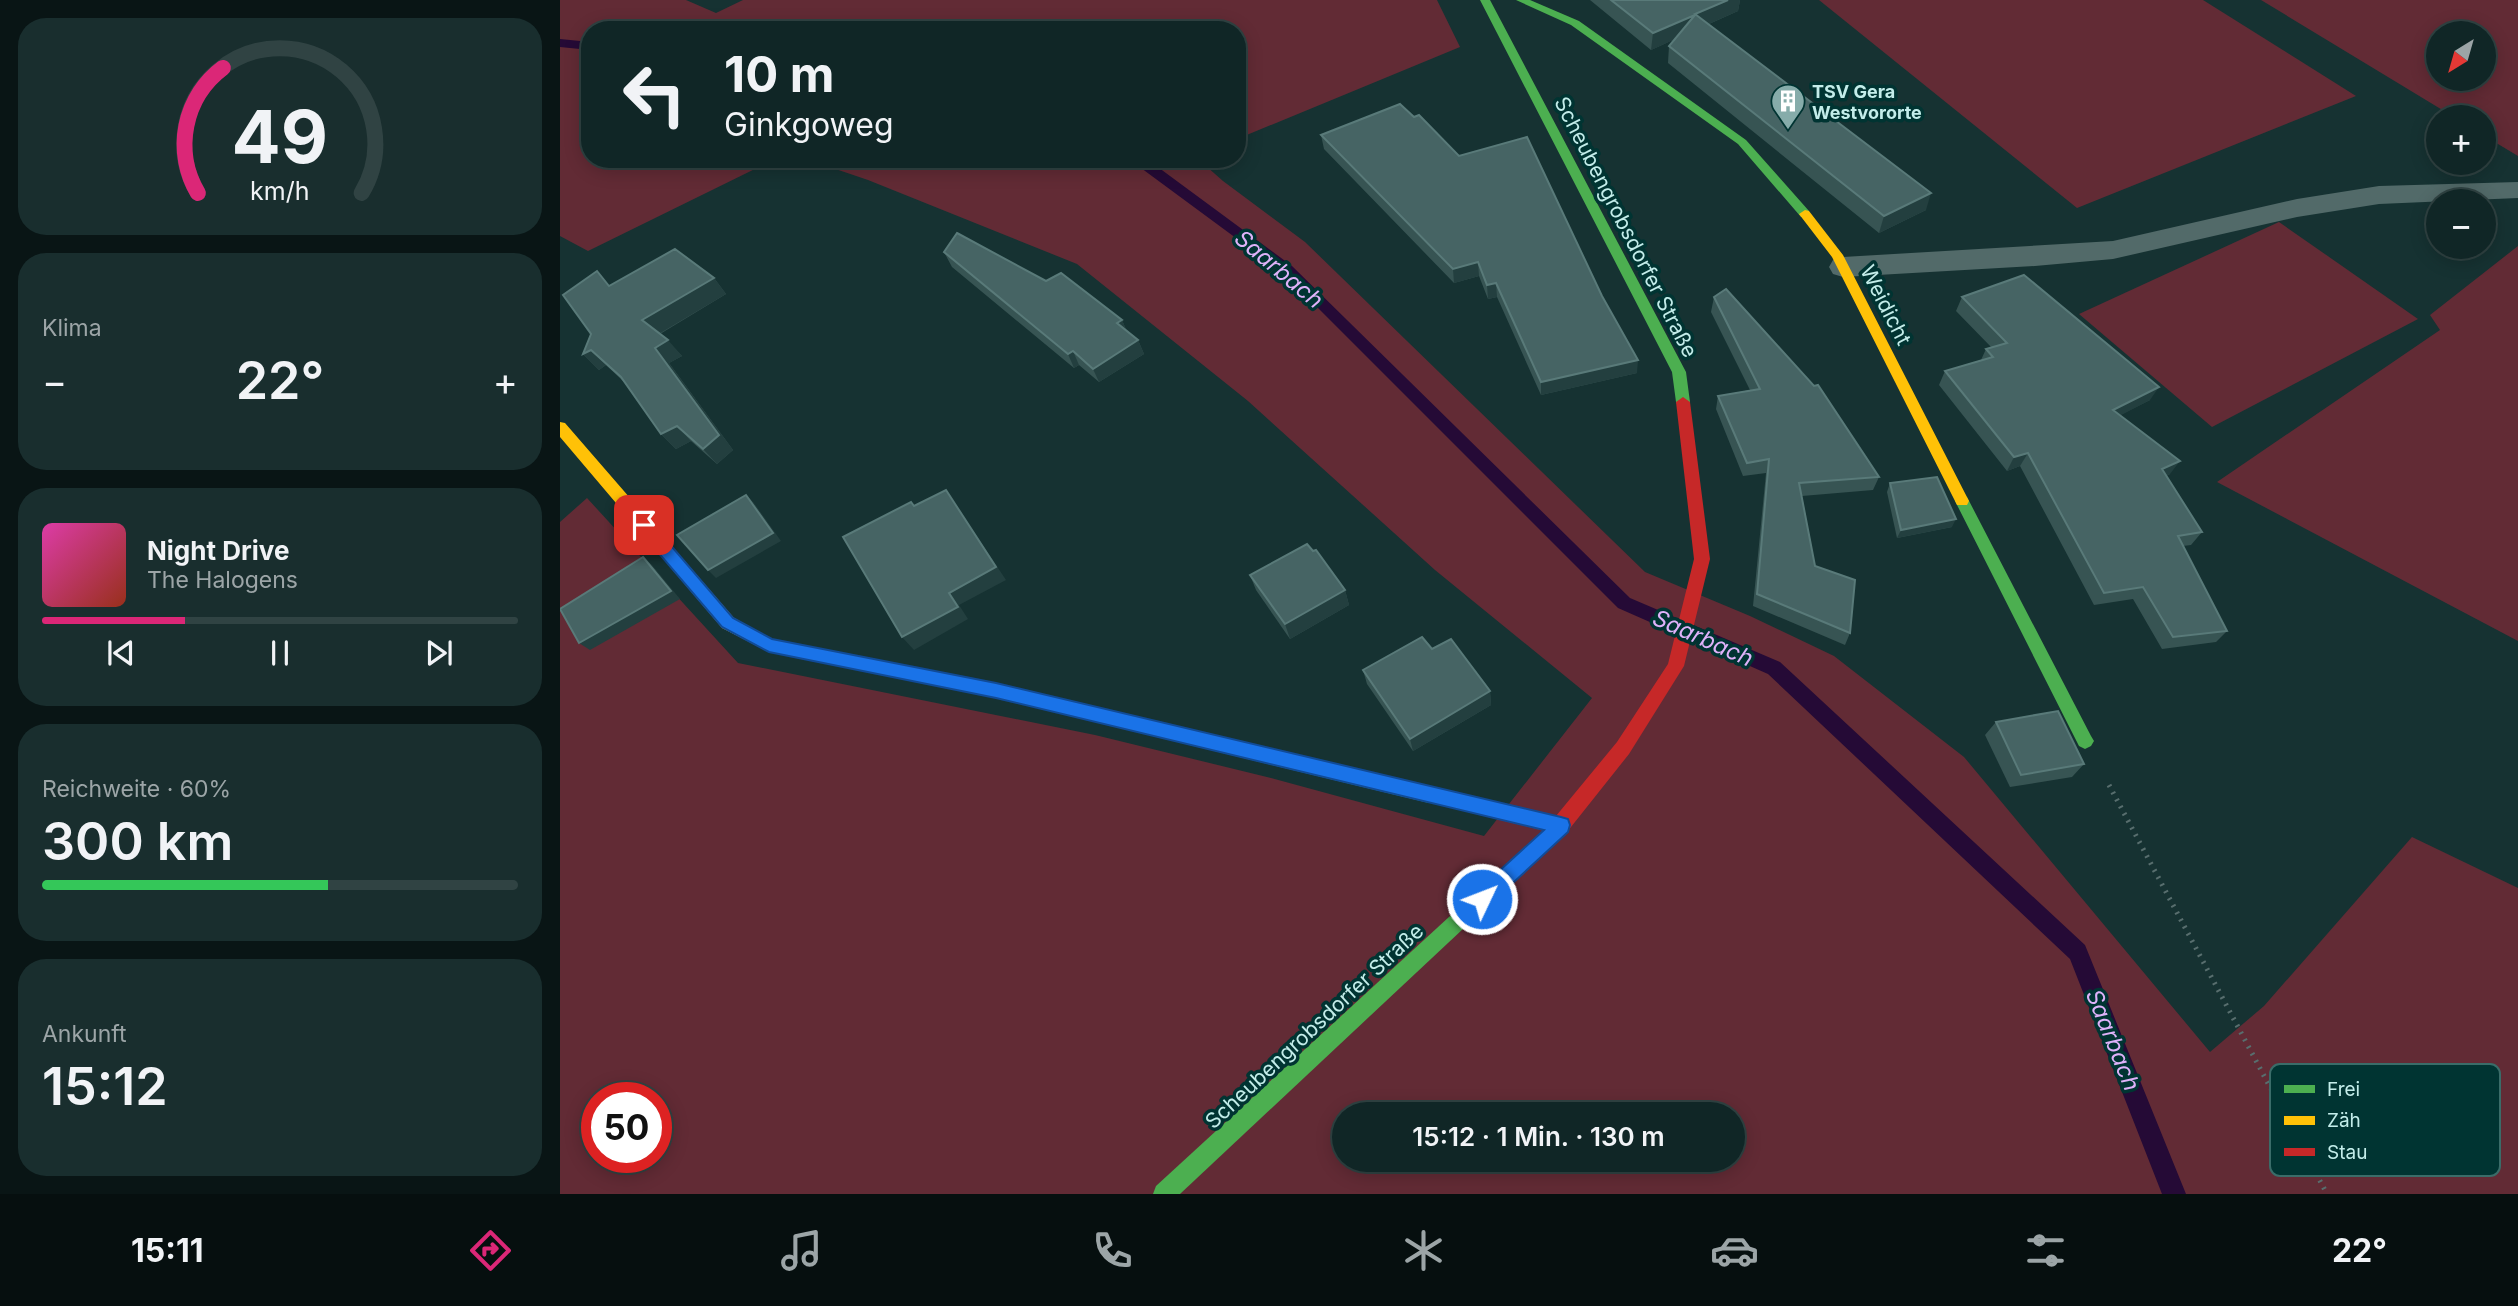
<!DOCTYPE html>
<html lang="de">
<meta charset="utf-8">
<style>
:root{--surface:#102626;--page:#192e2e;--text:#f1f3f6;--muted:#9ca5a7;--line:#304343;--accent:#db2777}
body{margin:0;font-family:Inter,sans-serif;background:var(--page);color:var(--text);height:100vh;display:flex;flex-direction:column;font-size:26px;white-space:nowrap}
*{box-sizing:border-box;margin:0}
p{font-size:23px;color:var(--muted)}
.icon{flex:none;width:38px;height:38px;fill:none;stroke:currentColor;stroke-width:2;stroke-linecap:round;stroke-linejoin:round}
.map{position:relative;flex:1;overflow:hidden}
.side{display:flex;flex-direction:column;gap:18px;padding:18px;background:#091515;width:560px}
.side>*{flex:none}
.guide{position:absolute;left:21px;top:21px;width:665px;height:147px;border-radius:28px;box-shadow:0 4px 18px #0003,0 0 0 2px var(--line);background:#102626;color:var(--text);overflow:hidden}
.needle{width:46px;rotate:217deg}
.tools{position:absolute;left:1866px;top:21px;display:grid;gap:14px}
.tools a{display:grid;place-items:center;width:70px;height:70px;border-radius:50%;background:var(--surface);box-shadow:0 4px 18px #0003,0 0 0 2px var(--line);font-size:35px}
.speed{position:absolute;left:21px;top:1082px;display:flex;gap:14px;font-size:35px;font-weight:700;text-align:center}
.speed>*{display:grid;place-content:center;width:91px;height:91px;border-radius:50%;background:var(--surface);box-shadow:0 4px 18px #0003,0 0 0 2px var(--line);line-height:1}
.speed .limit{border:10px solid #d22;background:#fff;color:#111}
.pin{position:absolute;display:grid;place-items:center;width:60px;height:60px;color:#fff;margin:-30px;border-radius:14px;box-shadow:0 4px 10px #0006}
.me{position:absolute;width:77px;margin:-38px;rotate:47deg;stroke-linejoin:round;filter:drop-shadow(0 0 5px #0008)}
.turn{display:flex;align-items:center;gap:24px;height:147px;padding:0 28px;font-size:32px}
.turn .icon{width:91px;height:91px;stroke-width:2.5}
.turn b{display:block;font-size:49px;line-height:60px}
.big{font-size:52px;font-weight:600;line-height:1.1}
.side .tile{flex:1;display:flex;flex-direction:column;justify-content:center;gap:10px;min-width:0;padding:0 24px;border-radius:28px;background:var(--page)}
.side .dial{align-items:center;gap:0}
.dial svg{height:182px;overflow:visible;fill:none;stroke:var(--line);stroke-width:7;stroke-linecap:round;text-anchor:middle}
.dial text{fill:var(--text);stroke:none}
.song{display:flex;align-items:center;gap:21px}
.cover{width:84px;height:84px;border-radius:10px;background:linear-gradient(135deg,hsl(320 70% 55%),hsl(10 70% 35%))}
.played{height:7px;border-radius:4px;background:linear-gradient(90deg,var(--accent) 30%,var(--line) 30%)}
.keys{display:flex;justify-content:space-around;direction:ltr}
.heat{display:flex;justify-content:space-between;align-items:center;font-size:38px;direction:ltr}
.charge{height:10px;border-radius:5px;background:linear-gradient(90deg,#34c759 60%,var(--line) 0)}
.trip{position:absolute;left:772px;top:1102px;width:413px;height:70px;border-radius:35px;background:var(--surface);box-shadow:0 4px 18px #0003,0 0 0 2px var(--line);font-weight:600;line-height:70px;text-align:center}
.tab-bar{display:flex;height:112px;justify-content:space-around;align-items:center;background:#060f0f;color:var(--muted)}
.tab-bar .icon{width:49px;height:49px}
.tab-bar .selected{color:var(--accent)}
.tab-bar b{font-size:32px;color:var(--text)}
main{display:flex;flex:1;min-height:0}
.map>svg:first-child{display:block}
.green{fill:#622b35;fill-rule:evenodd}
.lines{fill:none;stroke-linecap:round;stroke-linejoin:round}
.stream{fill:#250a36;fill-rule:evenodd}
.path{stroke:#586e6e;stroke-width:5;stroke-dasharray:2 6;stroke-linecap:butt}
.lane{fill:#526a69;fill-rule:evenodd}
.fast{fill:#4caf50;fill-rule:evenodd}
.slow{fill:#ffc107;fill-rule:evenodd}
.jam{fill:#c62828;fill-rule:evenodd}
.wall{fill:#375453}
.shaded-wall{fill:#233f3f}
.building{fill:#466464;stroke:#597a79;stroke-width:2}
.route{fill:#1a73e8;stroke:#114b97;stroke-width:2}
.labels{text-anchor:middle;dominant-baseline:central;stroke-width:7;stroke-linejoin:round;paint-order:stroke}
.far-poi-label{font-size:18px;font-weight:bold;fill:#c3edea;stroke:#003432;text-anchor:start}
.street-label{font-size:21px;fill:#c3edea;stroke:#003432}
.water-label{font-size:23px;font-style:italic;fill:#dfb2fa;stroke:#003432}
.key{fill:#003432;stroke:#3a6c69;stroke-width:2}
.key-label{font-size:19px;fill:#c3edea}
</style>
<main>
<section class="side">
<div class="tile dial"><svg viewBox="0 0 100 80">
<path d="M14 69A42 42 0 1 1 86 69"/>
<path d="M14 69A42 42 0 0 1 25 14" stroke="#db2777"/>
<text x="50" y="56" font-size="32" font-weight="700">49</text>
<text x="50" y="72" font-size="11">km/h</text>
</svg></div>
<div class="tile"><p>Klima</p>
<div class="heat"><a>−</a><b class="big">22°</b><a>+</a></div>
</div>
<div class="tile">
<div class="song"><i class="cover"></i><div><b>Night Drive</b><p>The Halogens</p></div></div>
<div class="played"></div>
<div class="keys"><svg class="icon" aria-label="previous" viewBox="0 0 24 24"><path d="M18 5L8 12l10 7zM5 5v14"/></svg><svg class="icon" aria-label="pause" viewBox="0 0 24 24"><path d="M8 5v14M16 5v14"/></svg><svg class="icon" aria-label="next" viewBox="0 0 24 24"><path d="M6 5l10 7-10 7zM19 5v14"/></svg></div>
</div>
<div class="tile"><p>Reichweite · 60%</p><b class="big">300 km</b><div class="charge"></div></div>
<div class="tile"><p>Ankunft</p><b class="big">15:12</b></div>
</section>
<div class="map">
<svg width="1958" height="1194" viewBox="0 0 1958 1194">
<rect width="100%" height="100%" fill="#163232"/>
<g class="green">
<polygon points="0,0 126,0 156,13 183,0 877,0 900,47 677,139 677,30 30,30 30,159 215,159 28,251 0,236"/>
<polygon points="1259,0 1643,0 1796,96 1517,208"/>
<path d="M 1701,0 L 1958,0 L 1958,156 L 1923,135 L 1923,117 L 1894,117 ZM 1878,33 L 1923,33 L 1923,79 L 1878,79 Z"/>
<path d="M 246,159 L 638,159 L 663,181 L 745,242 L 1085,572 L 1190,616 L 1274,656 L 1404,757 L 1650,1052 L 1704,1006 L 1852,837 L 1958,888 L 1958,1194 L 0,1194 L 0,522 L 27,498 L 178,663 L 535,735 L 711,778 L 924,836 L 1032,698 L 875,570 L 688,401 L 517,264 L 308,180 ZM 37,1097 L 96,1097 L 96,1157 L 37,1157 ZM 784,1115 L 1172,1115 L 1172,1160 L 784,1160 Z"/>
<polygon points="1719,222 1858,319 1652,427 1519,314"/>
<polygon points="1958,246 1958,641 1657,482 1880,330 1870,315"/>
</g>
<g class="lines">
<g class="stream">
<polygon points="0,39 30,42 30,50 0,47"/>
<polygon points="564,159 591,162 732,266 1070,598 1220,662 1525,945 1626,1194 1602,1194 1510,959 1208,674 1058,608 722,272 581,168"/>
</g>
<polyline class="path" points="1549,785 1767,1194"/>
<polygon class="lane" points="1958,182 1958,198 1819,204 1737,217 1553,259 1475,266 1283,277 1273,274 1269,267 1273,260 1283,257 1553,241 1737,199 1819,186"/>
<g class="fast">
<polygon points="920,0 930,0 1126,372 1130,402 1128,406 1118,406 1116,402 1112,372"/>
<polygon points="956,0 970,0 1019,21 1186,140 1249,211 1249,217 1241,217 1178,144 1011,25"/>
<polygon points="1402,495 1407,497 1531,736 1534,741 1531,746 1525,749 1519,746 1395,501"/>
<polygon points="315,659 436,684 869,787 875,789 878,795 875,801 869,803 436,698 315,673 309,671 307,666 309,661"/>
<polygon points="993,824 999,827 1002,833 999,839 620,1194 593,1194 596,1186 987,827"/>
</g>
<g class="slow">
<polygon points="1245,210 1249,211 1283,255 1409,501 1407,505 1397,505 1272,257 1239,214"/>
<polygon points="0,422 5,423 174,618 212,639 315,659 321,661 323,666 321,671 315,673 209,652 162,628 0,437"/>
</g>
<polygon class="jam" points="1123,397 1130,402 1150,559 1124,666 1069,754 1007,832 993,842 987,839 985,831 863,801 860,795 863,789 869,787 996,816 1057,742 1108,664 1134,559 1116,402"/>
</g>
<g class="wall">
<polygon points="1030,0 1180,0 1178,11 1149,24 1366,210 1319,233 1108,63 1109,46 1115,39 1091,50"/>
<polygon points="761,135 1077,373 981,395 937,297 928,299 919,276 894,283 764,149"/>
<polygon points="384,252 486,281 562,320 567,332 578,340 584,354 539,382 519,365 514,368 392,267"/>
<polygon points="154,278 166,294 100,334 122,356 109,363 173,450 157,464 131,441 116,449 101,434 64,382 46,365 39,370 23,354 50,285"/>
<polygon points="1154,297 1319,477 1313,490 1242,496 1255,566 1290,633 1285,645 1193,606 1206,473 1183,476 1156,409 1158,396 1190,390 1151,312"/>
<polygon points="1402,297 1590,400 1560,415 1610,474 1606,476 1642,532 1631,545 1623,546 1667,631 1656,642 1602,649 1573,599 1534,605 1460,466 1447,471 1379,385 1385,371 1421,360 1426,349 1432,348 1396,311"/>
<polygon points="1330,483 1392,527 1337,538 1327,492"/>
<polygon points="690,575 785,590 789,605 730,639 696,590"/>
<polygon points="803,670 930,691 931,705 853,751 807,684"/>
<polygon points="1436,722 1524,764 1512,777 1450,787 1425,735"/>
</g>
<g class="shaded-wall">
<polygon points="1168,0 1180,0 1178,11 1133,31 1135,14"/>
<polygon points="1135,15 1133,31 1091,50 1093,33"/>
<polygon points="1371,193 1366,210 1319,233 1324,216"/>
<polygon points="918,262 919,276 894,283 893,269"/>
<polygon points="154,278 166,294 97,335 82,320"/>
<polygon points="936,283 937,297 928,299 927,285"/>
<polygon points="562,320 568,334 557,323"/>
<polygon points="108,340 122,356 109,363 173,450 157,464 143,449 95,348"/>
<polygon points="578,340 584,354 539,382 533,369"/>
<polygon points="31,350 46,365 39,370 23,354"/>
<polygon points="513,351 519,365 514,368 508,354"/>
<polygon points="1078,360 1077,373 981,395 981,382"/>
<polygon points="1599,387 1590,400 1544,424 1553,410"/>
<polygon points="117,426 131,441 116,449 101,434"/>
<polygon points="1468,453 1460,466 1447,471 1454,457"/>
<polygon points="1620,461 1610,474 1593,482 1602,469"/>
<polygon points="386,490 446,580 399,605 408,619 354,650 342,637 389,593"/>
<polygon points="186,495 194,503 221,541 156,578 148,570"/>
<polygon points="1396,519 1392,527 1337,538 1341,530"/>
<polygon points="83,557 92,565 120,599 30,650 19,643"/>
<polygon points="785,590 789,605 730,639 725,624"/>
<polygon points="930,691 931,705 853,751 850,739"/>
</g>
<g class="building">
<polygon points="1051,0 1168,0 1135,14 1371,193 1324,216 1109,46 1135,15 1093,33"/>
<polygon points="840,104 854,117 859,115 899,156 967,137 1042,296 1078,360 981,382 936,283 927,285 918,262 893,269 761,135"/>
<polygon points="397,233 486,281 501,273 562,320 557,323 578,340 533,369 513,351 508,354 384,252"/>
<polygon points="115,249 154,278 82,320 108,340 95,348 159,435 143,449 117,426 101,434 61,377 31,350 23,354 31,334 3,295 37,271 49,286"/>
<polygon points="1464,275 1599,387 1553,410 1620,461 1602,469 1642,532 1618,536 1667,631 1613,637 1583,587 1544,593 1468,453 1454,457 1385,371 1433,357 1426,349 1447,343 1402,297"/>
<polygon points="1166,289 1254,386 1258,385 1319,477 1239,483 1255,566 1295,580 1290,633 1197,594 1209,459 1187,463 1158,396 1200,389 1154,297"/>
<polygon points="1377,477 1396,519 1341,530 1330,483"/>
<polygon points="386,490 436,567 389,593 398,607 342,637 283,537 351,502 354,506"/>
<polygon points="186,495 213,533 148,570 117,535"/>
<polygon points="747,544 753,551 756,550 785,590 725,624 690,575"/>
<polygon points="83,557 111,591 19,643 0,609"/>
<polygon points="862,637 872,649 891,639 930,691 850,739 803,670"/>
<polygon points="1498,711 1524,764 1461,775 1436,722"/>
</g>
<polygon class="route" points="84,519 89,520 173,618 212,639 436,683 1001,817 1008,819 1010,825 1008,832 928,906 922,908 915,906 912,899 915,893 984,830 436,698 209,652 162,627 78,529 76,525 78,520"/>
<defs>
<g id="building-pin" transform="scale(1.75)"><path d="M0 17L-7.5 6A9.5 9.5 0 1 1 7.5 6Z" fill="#86acaa" stroke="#003432"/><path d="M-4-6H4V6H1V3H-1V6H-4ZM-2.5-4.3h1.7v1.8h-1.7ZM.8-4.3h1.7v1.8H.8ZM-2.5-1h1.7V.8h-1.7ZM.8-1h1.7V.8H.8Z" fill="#fff"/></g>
</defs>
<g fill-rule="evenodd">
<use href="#building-pin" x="1228" y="101"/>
</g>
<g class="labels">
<g class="far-poi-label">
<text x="1252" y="91">TSV Gera<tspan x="1252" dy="21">Westvororte</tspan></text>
</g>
<g class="street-label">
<text transform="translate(1066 227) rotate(63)">Scheubengrobsdorfer Straße</text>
<text transform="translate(1326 305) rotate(63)">Weidicht</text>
<text transform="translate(754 1026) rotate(-43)">Scheubengrobsdorfer Straße</text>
</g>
<g class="water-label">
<text transform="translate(719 269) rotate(40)">Saarbach</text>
<text transform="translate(1143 638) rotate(24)">Saarbach</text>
<text transform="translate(1553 1040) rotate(68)">Saarbach</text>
</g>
</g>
<rect x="1710" y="1064" width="230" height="112" rx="10" class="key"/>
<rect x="1724" y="1085" width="31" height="8" fill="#4caf50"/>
<rect x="1724" y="1116" width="31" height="9" fill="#ffc107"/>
<rect x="1724" y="1148" width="31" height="8" fill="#c62828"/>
<g class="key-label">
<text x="1767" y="1096">Frei</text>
<text x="1767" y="1127">Zäh</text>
<text x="1767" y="1159">Stau</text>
</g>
</svg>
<div class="tools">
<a><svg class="needle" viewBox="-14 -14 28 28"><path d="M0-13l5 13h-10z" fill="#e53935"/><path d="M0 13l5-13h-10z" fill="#9ca5a7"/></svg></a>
<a>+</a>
<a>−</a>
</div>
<div class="speed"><div class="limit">50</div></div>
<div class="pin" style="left:84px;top:525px;background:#d93025"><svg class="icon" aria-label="arrive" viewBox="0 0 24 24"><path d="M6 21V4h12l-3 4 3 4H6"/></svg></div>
<svg class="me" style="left:922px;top:899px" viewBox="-20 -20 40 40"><circle r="17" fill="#1a73e8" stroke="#fff" stroke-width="3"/><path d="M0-11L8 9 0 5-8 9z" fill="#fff"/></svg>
<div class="trip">15:12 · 1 Min. · 130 m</div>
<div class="guide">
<div class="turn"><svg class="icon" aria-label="left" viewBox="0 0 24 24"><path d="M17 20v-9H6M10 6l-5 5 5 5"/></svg><div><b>10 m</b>Ginkgoweg</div></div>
</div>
</div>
</main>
<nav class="tab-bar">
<b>15:11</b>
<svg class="icon selected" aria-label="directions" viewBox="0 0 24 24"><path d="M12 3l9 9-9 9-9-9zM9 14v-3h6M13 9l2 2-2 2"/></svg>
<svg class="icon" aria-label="music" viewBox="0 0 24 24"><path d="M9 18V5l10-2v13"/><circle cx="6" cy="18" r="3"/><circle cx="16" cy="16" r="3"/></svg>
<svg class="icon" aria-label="phone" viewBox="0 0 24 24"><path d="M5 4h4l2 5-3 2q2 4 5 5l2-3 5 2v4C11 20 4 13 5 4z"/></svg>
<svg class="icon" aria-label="climate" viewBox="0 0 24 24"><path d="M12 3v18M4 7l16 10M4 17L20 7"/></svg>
<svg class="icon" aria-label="car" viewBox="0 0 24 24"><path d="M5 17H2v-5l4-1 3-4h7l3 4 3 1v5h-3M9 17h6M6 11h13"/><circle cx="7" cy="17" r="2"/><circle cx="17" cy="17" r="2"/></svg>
<svg class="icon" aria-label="filters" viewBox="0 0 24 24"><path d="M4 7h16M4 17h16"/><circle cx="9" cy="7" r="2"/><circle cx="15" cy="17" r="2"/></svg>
<b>22°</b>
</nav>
